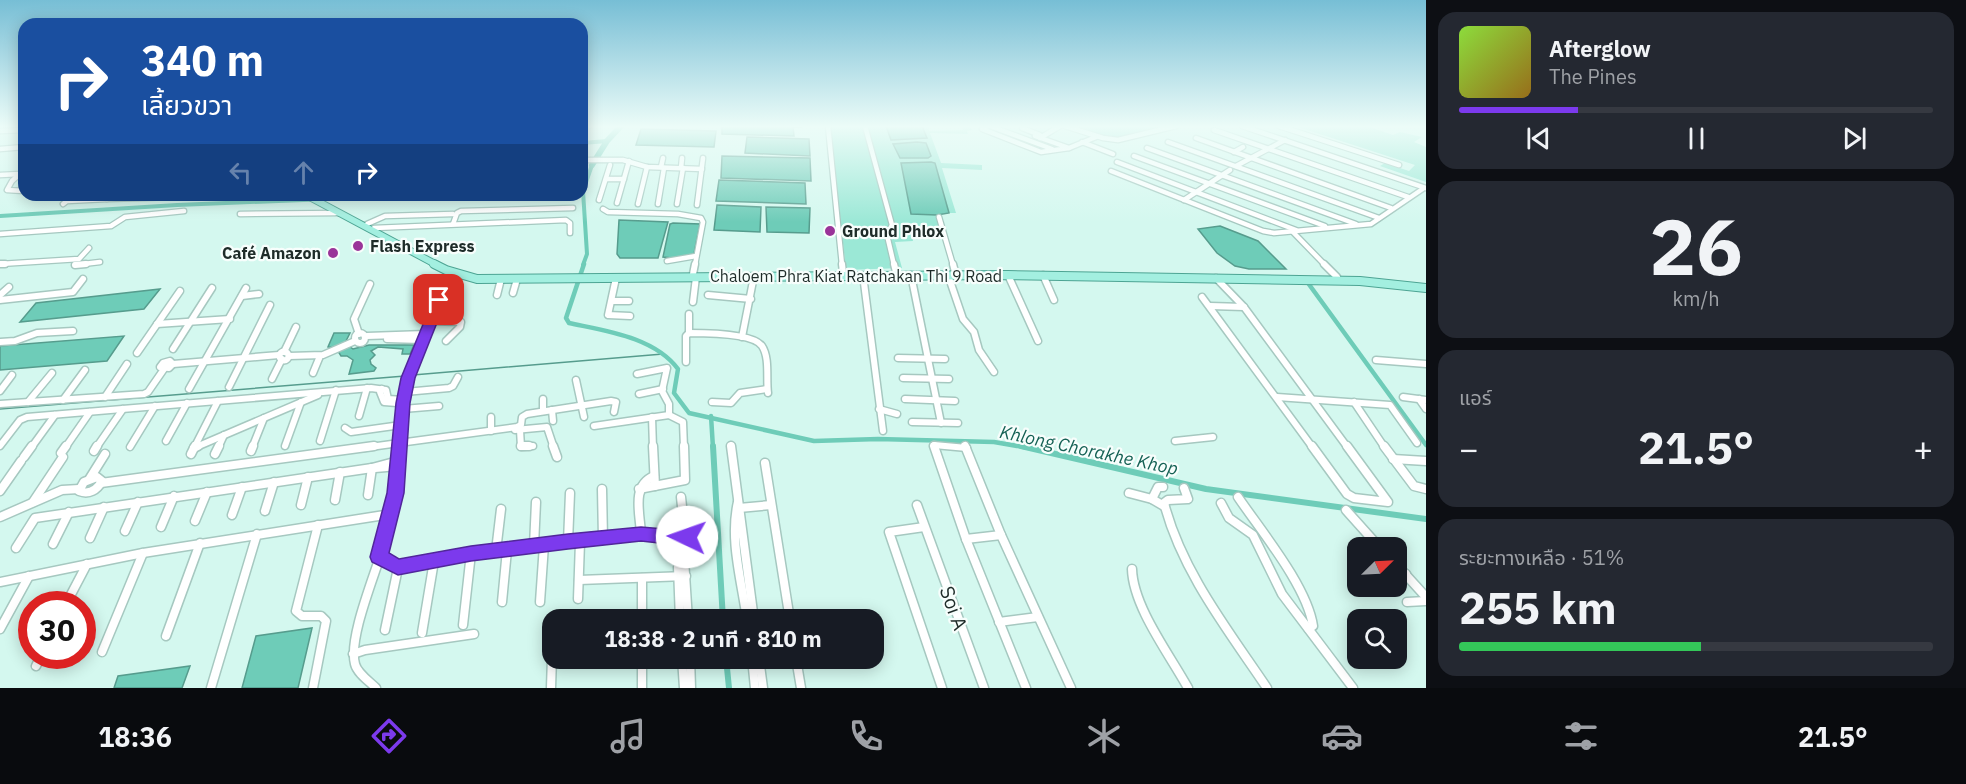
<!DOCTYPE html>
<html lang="th">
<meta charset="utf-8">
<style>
:root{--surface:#171b24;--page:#242831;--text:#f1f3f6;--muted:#9ea1a6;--line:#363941;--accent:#7c3aed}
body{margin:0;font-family:"IBM Plex Sans","Noto Sans Thai",sans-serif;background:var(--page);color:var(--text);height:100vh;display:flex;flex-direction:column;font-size:22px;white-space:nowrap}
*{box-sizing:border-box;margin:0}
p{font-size:20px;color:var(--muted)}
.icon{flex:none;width:33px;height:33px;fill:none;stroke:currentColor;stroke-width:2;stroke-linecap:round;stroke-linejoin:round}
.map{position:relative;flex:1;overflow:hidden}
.details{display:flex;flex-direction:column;gap:12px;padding:12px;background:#0d0f14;width:540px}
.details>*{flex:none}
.guide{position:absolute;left:18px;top:18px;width:570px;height:183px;border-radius:18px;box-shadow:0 3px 15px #0003;background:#1a4fa0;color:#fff;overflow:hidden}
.needle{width:39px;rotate:66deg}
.fabs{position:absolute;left:1347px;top:537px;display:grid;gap:12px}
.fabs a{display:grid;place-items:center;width:60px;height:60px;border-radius:12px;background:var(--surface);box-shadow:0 3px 15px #0003;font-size:30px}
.speed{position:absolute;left:18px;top:591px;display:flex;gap:12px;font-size:30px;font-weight:700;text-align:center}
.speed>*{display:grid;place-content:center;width:78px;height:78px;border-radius:50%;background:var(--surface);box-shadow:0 3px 15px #0003;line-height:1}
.speed .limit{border:9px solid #d22;background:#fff;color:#111}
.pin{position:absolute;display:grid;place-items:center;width:51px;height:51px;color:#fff;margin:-26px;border-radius:12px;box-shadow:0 3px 9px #0006}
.me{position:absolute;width:66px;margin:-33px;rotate:273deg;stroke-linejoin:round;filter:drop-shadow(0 0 4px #0008)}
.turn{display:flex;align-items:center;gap:21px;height:126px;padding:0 24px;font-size:27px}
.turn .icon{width:78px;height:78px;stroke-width:2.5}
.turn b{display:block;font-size:42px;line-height:51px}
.lanes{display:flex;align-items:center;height:57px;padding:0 24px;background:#0003;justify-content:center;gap:30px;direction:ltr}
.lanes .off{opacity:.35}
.big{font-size:45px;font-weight:700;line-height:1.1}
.details .card{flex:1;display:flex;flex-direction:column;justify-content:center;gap:9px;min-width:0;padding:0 21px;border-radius:18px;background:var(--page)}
.details .dial{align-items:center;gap:0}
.dial b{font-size:78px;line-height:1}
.song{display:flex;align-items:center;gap:18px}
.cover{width:72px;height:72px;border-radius:9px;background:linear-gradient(135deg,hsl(90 70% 55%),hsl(40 70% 35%))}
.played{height:6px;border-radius:3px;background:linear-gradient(90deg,var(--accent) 25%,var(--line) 25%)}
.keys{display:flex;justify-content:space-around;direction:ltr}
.heat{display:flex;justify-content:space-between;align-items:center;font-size:33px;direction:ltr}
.charge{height:9px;border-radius:4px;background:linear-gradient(90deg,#34c759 51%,var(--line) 0)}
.trip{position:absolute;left:542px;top:609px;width:342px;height:60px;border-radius:18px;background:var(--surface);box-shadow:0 3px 15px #0003;font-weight:700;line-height:60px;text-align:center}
.menu{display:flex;height:96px;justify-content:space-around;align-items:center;background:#090b0e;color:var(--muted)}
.menu .icon{width:42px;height:42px}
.menu .on{color:var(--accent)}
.menu b{font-size:27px;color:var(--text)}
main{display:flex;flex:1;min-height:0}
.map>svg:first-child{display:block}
.green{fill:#9be8d6}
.water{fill:#6eccb8;stroke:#569c8d;stroke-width:1.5}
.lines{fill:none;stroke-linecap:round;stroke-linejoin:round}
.stream{stroke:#569c8d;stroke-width:1.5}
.canal-far2{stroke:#6eccb8;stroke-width:4}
.canal-far1{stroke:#6eccb8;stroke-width:4.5}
.canal{stroke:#6eccb8;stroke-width:6}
.river{stroke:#6eccb8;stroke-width:6}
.minor-far2-casing{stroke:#a6c8c0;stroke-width:7}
.minor-far1-casing{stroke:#a6c8c0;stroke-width:9}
.minor-casing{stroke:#a6c8c0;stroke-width:11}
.major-far1-casing{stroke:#4da493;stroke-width:8}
.major-casing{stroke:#4da493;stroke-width:10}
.minor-far2{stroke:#fff;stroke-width:4.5}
.minor-far1{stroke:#fff;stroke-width:6}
.minor{stroke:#fff;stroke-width:8}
.major-far1{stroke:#a3efe0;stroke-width:6}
.major{stroke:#a3efe0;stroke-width:8}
.route{fill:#7c3aed;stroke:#51269a;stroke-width:1.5}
.poi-dot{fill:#9a3499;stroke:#f7fefc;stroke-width:2}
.labels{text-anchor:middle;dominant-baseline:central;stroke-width:4.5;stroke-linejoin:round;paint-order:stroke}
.poi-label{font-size:16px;font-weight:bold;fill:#1e2c29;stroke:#f7fefc;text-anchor:start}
.street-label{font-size:16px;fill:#1e2c29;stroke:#f7fefc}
.water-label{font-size:18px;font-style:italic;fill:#146154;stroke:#f7fefc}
.near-street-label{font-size:20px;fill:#1e2c29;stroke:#f7fefc}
</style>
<main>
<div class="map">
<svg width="1426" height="688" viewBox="0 0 1426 688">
<rect width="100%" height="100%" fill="#d4f8ef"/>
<g class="green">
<polygon points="830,126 886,126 892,140 927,137 922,126 929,126 929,131 963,130 962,126 973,126 969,127 972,130 967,131 968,134 930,133 941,163 982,165 982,170 942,168 956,213 949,213 935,163 911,214 937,215 943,239 932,238 928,230 911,230 913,241 895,242 902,268 846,270"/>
<polygon points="1070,126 1168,126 1113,140"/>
<polygon points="1295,126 1367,126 1393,135 1400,132 1422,137 1414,142 1426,147 1426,182 1380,166 1385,163 1409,171 1415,165"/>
</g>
<g class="water">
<polygon points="722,126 802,126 802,127 793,127 794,136 722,134"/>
<polygon points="886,126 922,126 927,138 891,140"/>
<polygon points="641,129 716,131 714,147 636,145"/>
<polygon points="747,137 809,139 810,156 745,153"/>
<polygon points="917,142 926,143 931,156 928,158 900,158 893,144"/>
<polygon points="722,156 810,158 811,181 721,178"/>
<polygon points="931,162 935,163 949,213 937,215 911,214 901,163"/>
<polygon points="719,180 805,183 806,204 716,201"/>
<polygon points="717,205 761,207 760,232 714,230"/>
<polygon points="766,207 810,208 809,233 767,232"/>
<polygon points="619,220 668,222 658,258 620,258 617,254"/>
<polygon points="673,223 700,224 694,254 672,258 663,257 670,224"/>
<polygon points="1220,226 1258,241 1286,269 1249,269 1235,266 1217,253 1198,229"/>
<polygon points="160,289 144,309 20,322 36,303"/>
<polygon points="334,333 350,333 345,343 353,349 369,345 414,345 410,354 402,354 403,349 378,347 371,351 375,355 370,360 371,364 376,368 374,371 349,374 353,360 347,356 341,356 336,348 328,347"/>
<polygon points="124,336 107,361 0,370 0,346"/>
<polygon points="312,628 298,688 242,688 256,636"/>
<polygon points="190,666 182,688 114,688 118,676"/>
</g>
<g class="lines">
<g class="stream">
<polyline points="413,375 663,354"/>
<polyline points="0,409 405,376"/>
</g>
<g class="canal-far2">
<polyline points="582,143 607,141"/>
<polyline points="0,216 177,205 428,195"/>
<polyline points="583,265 587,254 583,191 592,165"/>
</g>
<g class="canal-far1">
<path d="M 584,264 L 566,318 L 569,323 C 606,331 654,337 678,369 L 674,393 L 689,413 L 814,441 L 878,439 L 994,442 L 1029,448"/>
<polyline points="1308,283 1426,445"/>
<polyline points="711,416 713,448"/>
</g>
<g class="canal">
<polyline points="713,446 723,620"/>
<polyline points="1021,446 1206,489 1426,519"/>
<polyline points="726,658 729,688"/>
</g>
<polyline class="river" points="592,165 607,141 621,126"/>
<g class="minor-far2-casing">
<g id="minor-far2">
<polyline points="582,126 589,126"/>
<polyline points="828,126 842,265"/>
<polyline points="865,126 892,225 887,235 894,265"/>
<polyline points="988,126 982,129 1041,152 1069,148 1035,136"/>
<polyline points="990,126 1052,149"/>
<polyline points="1025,126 1022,128 1040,135"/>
<polyline points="1065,126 1103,138 1118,140 1176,126"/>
<polyline points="1242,126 1426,188"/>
<polyline points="1279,126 1399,165"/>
<polyline points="1214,130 1408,197"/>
<polyline points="0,131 24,130"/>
<polyline points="1040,138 1060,126"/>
<polyline points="1196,138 1391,208"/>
<polyline points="1082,142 1113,154"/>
<polyline points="1168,142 1379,218"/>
<polyline points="1069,148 1096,137"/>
<polyline points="1147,148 1356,224"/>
<polyline points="0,149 24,147"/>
<polyline points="1234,152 1243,147"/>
<polyline points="1134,156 1325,226"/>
<polyline points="582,160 623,160 647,167 702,169"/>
<polyline points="1117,162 1296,230"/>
<polyline points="1236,166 1285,140"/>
<polyline points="661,167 663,158"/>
<polyline points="681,168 682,158"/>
<polyline points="24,170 12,181 7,190 24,191"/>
<polyline points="1111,171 1263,231 1274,233 1371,224 1424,188"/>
<polyline points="0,175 20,174"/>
<polyline points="606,179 624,179"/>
<polyline points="111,195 107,199 210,196"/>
<polyline points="599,200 610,165"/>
<polyline points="1184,200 1230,170"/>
<polyline points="617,203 629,161"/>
<polyline points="63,204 67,201 107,199"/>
<polyline points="638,204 647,167"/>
<polyline points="658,204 664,168"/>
<polyline points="677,204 683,168"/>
<polyline points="697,205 703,158"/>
<polyline points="603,209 608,212 678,214 701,218 703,222 695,265"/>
<polyline points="240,214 339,213"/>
<polyline points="939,217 953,265"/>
<polyline points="367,224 385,216 453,214"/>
<polyline points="453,224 457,213 461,211 573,208"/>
<polyline points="374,228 566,220 570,223 570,233"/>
<polyline points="1292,231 1325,265"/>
<polyline points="0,234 111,226 125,217 184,211"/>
<polyline points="667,261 696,256"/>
<polyline points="0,264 79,259 89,248"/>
<polyline points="75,265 100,262"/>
</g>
</g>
<g class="minor-far1-casing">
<g id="minor-far1">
<polyline points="0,264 5,264"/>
<polyline points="842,264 843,273"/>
<polyline points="894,264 896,272"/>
<polyline points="953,264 955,272"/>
<polyline points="1324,264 1337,277"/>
<polyline points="75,265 86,264"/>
<polyline points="693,274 695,264"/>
<polyline points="863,275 883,431"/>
<polyline points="911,275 941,423"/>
<polyline points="948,275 963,319 974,332 979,350 994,372"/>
<polyline points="1008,275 1038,341"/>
<polyline points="1043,275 1054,300"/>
<polyline points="616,278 608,315 630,316"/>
<polyline points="1216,278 1244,307 1348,448"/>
<polyline points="513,293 517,279"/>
<polyline points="0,295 9,287"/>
<polyline points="497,295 501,279"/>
<polyline points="708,295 751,299"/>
<polyline points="242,296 259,294"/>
<polyline points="1202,297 1313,448"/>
<polyline points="0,300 73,292 83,279"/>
<polyline points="612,301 629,301"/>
<polyline points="693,302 696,277"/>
<polyline points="1210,306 1244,307"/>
<polyline points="689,314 689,333"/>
<polyline points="430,321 461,322 460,327 446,341"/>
<polyline points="157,324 230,319"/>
<circle cx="360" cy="338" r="5"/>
<polyline points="359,334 354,319 370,284"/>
<polyline points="367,336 425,334"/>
<polyline points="742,337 754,276"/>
<polyline points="387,339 422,340"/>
<polyline points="0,342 15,341 37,333 73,331"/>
<polyline points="173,349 212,288"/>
<circle cx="284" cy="356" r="4.5"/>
<polyline points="284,352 296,327"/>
<polyline points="137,353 180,291"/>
<polyline points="289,356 323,355 355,341"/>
<polyline points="898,358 945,359"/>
<polyline points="1376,360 1426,364"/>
<polygon points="170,361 173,364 169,368 160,367 163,363"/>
<path d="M 686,362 L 686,336 L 689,333 C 704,333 753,333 762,346 C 770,358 766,379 768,393"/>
<polyline points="173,364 279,355"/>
<polyline points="313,373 320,356"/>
<polyline points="637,374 667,368 662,391 669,404 669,415"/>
<polyline points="903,378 949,379"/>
<polyline points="272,379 282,359"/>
<polyline points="576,380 584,417"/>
<polyline points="229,387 270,305"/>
<polyline points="189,389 246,288"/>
<polyline points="382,389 380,392 384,402 397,403"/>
<polyline points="0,391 12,375"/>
<polyline points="405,392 449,388 453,386 458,377"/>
<polyline points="639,394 663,389"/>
<polyline points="105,397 127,364"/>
<polyline points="1277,397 1390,405 1417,443"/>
<polyline points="1403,397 1426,400"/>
<polyline points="543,399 543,411"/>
<polyline points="905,399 955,401"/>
<polyline points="1419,399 1426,409"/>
<polyline points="63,400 85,370"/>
<polyline points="28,402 52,373"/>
<polyline points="712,402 731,403 740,393 767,389"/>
<polyline points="1354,402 1385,448"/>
<polyline points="0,404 144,394 148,392 164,369"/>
<polyline points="403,409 439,406"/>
<polyline points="879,409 897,414"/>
<polyline points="552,410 553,421"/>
<polyline points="359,416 367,388"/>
<polyline points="491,417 491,431"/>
<polyline points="652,417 653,448"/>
<polyline points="912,422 958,423"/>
<polyline points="594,426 669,415 683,422 684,448"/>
<polyline points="345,428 351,432 401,425"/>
<polyline points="515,430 547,427 554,448"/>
<polyline points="520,430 521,447 533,446"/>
<polyline points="166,441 187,403"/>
<polyline points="320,441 336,390"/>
<polyline points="1175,441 1213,437"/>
<polyline points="399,443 517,427 521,425 522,417 527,414 611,401 616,402 614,412"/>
<polyline points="0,446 20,420 27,417 371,388 386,390 388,399 404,400"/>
<polyline points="285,446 301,402"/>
<polyline points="130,447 155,406"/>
<polyline points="31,448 55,415"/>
<polyline points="65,448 90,412"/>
<polyline points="96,448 123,409"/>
<polyline points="194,448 318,395"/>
<polyline points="194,448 218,401"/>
<polyline points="218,448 224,435"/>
<polyline points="252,448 264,418"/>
<polyline points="363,448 399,443"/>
<polyline points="400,448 403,403 408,378 452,272"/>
<polyline points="935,448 934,445 967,448"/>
</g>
</g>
<g class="minor-casing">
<g id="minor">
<polyline points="521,446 529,446"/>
<polyline points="553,446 557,457"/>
<polyline points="653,446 655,486"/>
<polyline points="731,446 754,620"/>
<polyline points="934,446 966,539 1026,688"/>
<polyline points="965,446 1001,535 1071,688"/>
<polyline points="1312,446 1347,494 1354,498 1388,502 1347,446"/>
<polyline points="1384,446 1414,486 1426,489"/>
<polyline points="194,448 198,446"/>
<polyline points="94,451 97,446"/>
<polyline points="251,451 253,446"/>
<polyline points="61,453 66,446"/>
<polyline points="191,454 195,446"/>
<polyline points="215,454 219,446"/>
<polyline points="24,457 32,446"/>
<polyline points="1393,459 1426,461"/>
<polyline points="765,463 790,620"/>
<polyline points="375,468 398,466"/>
<path d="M 97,477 L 102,481 C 97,490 89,495 79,491 L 84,482 Z"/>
<polyline points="90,478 105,454"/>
<polyline points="101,483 374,446"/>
<path d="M 1184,488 L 1188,499 L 1168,500 L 1164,503 C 1182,572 1228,630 1267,688"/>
<polyline points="602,489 603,539"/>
<polyline points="639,489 685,480 684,446"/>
<polyline points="0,491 21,461"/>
<polyline points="1129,493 1152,499 1164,506"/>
<polyline points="368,495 372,468"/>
<polyline points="681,497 685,535"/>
<path d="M 1238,497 C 1261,531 1307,586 1313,626 L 1308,628"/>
<polyline points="1152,499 1158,487 1163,487"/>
<polyline points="335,500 340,472"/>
<polyline points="33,502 63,457"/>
<path d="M 738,502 C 729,540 742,582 747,620"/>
<polyline points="1221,503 1229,518 1253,535 1282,594 1353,688"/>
<polyline points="301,505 308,477"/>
<polyline points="917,505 984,688"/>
<polyline points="739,508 771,505"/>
<polyline points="1346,510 1380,548"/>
<polyline points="265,511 274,482"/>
<polyline points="232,515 242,487"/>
<polyline points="0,517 62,490 79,489"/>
<polyline points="195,521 207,492"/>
<polyline points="161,527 174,496"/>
<polyline points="924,527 889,532 942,688"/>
<polyline points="125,531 138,502"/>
<path d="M 641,534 C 640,513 631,486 654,476"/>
<circle cx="682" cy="540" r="5"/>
<polyline points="90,538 104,507"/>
<polyline points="966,539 1001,535"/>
<polyline points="568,542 570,493"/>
<polyline points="53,544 69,512"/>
<polyline points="683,544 688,620"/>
<polyline points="534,546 536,502"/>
<polyline points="16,548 35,518 372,468 398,461"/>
<polyline points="496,551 501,509"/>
<polyline points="379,557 398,568"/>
<polyline points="1396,564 1426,597"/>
<path d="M 1132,569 C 1133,607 1170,655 1188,688"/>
<polyline points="642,578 642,620"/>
<polyline points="1396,578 1406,574"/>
<polyline points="579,580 686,576"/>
<polyline points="0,582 143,553 391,514"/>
<polyline points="578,599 580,542"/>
<polyline points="502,602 507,550"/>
<polyline points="540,602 544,545"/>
<polyline points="1407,602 1426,601"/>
<polyline points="66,604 87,564"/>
<polyline points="680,620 678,567 682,560"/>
<polyline points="999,622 1038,617"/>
<polyline points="463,625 471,553"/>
<polyline points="0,629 29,576"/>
<polyline points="385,630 398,568 407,564 471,553 641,534 677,538"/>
<polyline points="422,633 434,561"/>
<polyline points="166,636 200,543"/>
<polyline points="102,652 143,553"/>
<polyline points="353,654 365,650 474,634"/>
<polyline points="642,658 642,688"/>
<polyline points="682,658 684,688"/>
<polyline points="690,658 691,688"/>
<polyline points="752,658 755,688"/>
<polyline points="759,658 763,688"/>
<polyline points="796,658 801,688"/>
<polyline points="36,666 41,656"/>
<polyline points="211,688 257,534"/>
<polyline points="313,688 326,621 321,616 302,616 296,611 318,525"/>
<path d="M 376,688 C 370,682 357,673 355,664 C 348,638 375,575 383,547 C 392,514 397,481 400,446"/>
<polyline points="551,688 552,657"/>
</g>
</g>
<g class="major-far1-casing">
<polyline id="major-far1" points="306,195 437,265"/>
</g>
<g class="major-casing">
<polyline id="major" points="434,264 446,270 477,279 1008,275 1360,281 1426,288"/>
</g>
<use href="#minor-far2" class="minor-far2"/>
<use href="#minor-far1" class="minor-far1"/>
<use href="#minor" class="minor"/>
<use href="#major-far1" class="major-far1"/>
<use href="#major" class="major"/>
</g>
<linearGradient id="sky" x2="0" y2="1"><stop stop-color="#77bed5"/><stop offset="0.57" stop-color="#ecfcf8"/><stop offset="1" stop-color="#ecfcf8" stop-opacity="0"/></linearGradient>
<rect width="1426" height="222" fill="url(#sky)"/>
<polygon class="route" points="439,296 446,300 415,378 410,403 404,493 389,553 399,559 471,546 568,534 641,527 676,530 682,528 693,532 696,537 693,543 677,545 641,541 568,549 471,561 398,575 372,562 370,557 387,493 396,403 401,378 433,300"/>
<g class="poi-dot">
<circle cx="830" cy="231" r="6"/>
<circle cx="358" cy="246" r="6"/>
<circle cx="333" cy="253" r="6"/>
</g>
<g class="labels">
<g class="poi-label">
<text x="842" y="231">Ground Phlox</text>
<text x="370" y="246">Flash Express</text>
<text x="321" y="253" text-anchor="end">Café Amazon</text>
</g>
<g class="street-label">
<text x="856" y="276">Chaloem Phra Kiat Ratchakan Thi 9 Road</text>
</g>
<g class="water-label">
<text transform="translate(1089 450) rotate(12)">Khlong Chorakhe Khop</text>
</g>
<g class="near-street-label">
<text transform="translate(954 608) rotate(70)">Soi A</text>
</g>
</g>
</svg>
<div class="fabs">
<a><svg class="needle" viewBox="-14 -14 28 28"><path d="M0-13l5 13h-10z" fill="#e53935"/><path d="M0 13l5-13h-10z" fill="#9ea1a6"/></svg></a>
<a><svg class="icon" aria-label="search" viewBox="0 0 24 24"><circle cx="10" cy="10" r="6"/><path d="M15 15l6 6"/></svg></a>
</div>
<div class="speed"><div class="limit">30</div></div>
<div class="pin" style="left:439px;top:300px;background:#d93025"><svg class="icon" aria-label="arrive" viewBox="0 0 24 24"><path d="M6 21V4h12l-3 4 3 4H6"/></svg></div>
<svg class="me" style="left:687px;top:537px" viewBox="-20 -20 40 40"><circle r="19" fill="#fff"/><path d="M0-13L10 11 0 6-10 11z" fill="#7c3aed"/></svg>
<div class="trip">18:38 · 2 นาที · 810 m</div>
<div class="guide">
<div class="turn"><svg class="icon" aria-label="right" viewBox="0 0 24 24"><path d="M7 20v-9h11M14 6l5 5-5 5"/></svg><div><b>340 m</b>เลี้ยวขวา</div></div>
<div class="lanes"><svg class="icon off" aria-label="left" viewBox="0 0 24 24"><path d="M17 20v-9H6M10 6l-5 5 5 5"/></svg><svg class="icon off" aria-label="ahead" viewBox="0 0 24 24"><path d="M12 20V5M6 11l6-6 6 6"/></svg><svg class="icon" aria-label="right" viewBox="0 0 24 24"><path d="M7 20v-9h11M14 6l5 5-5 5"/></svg></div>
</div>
</div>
<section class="details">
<div class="card">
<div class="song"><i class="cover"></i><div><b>Afterglow</b><p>The Pines</p></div></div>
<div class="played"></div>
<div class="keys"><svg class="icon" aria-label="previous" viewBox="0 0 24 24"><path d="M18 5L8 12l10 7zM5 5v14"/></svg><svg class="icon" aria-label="pause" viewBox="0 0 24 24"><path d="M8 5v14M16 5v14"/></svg><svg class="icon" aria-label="next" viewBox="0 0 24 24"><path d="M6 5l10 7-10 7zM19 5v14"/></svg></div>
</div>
<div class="card dial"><b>26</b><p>km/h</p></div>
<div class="card"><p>แอร์</p>
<div class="heat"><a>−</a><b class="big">21.5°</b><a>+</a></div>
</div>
<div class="card"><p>ระยะทางเหลือ · 51%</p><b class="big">255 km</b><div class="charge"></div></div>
</section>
</main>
<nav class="menu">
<b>18:36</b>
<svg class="icon on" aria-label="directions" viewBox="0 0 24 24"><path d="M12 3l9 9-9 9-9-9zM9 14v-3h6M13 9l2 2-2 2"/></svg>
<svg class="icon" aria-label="music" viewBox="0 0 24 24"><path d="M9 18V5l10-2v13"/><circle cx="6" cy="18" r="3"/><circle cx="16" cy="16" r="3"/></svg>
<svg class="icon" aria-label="phone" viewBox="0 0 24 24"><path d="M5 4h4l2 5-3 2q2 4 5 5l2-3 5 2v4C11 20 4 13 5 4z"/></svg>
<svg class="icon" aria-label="climate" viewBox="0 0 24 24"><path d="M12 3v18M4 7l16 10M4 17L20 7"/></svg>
<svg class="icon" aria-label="car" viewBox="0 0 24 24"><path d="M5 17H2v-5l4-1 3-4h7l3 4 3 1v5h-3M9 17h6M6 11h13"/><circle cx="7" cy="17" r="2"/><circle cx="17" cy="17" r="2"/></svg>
<svg class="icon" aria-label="filters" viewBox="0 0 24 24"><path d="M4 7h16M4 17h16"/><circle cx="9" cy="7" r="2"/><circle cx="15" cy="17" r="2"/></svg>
<b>21.5°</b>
</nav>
